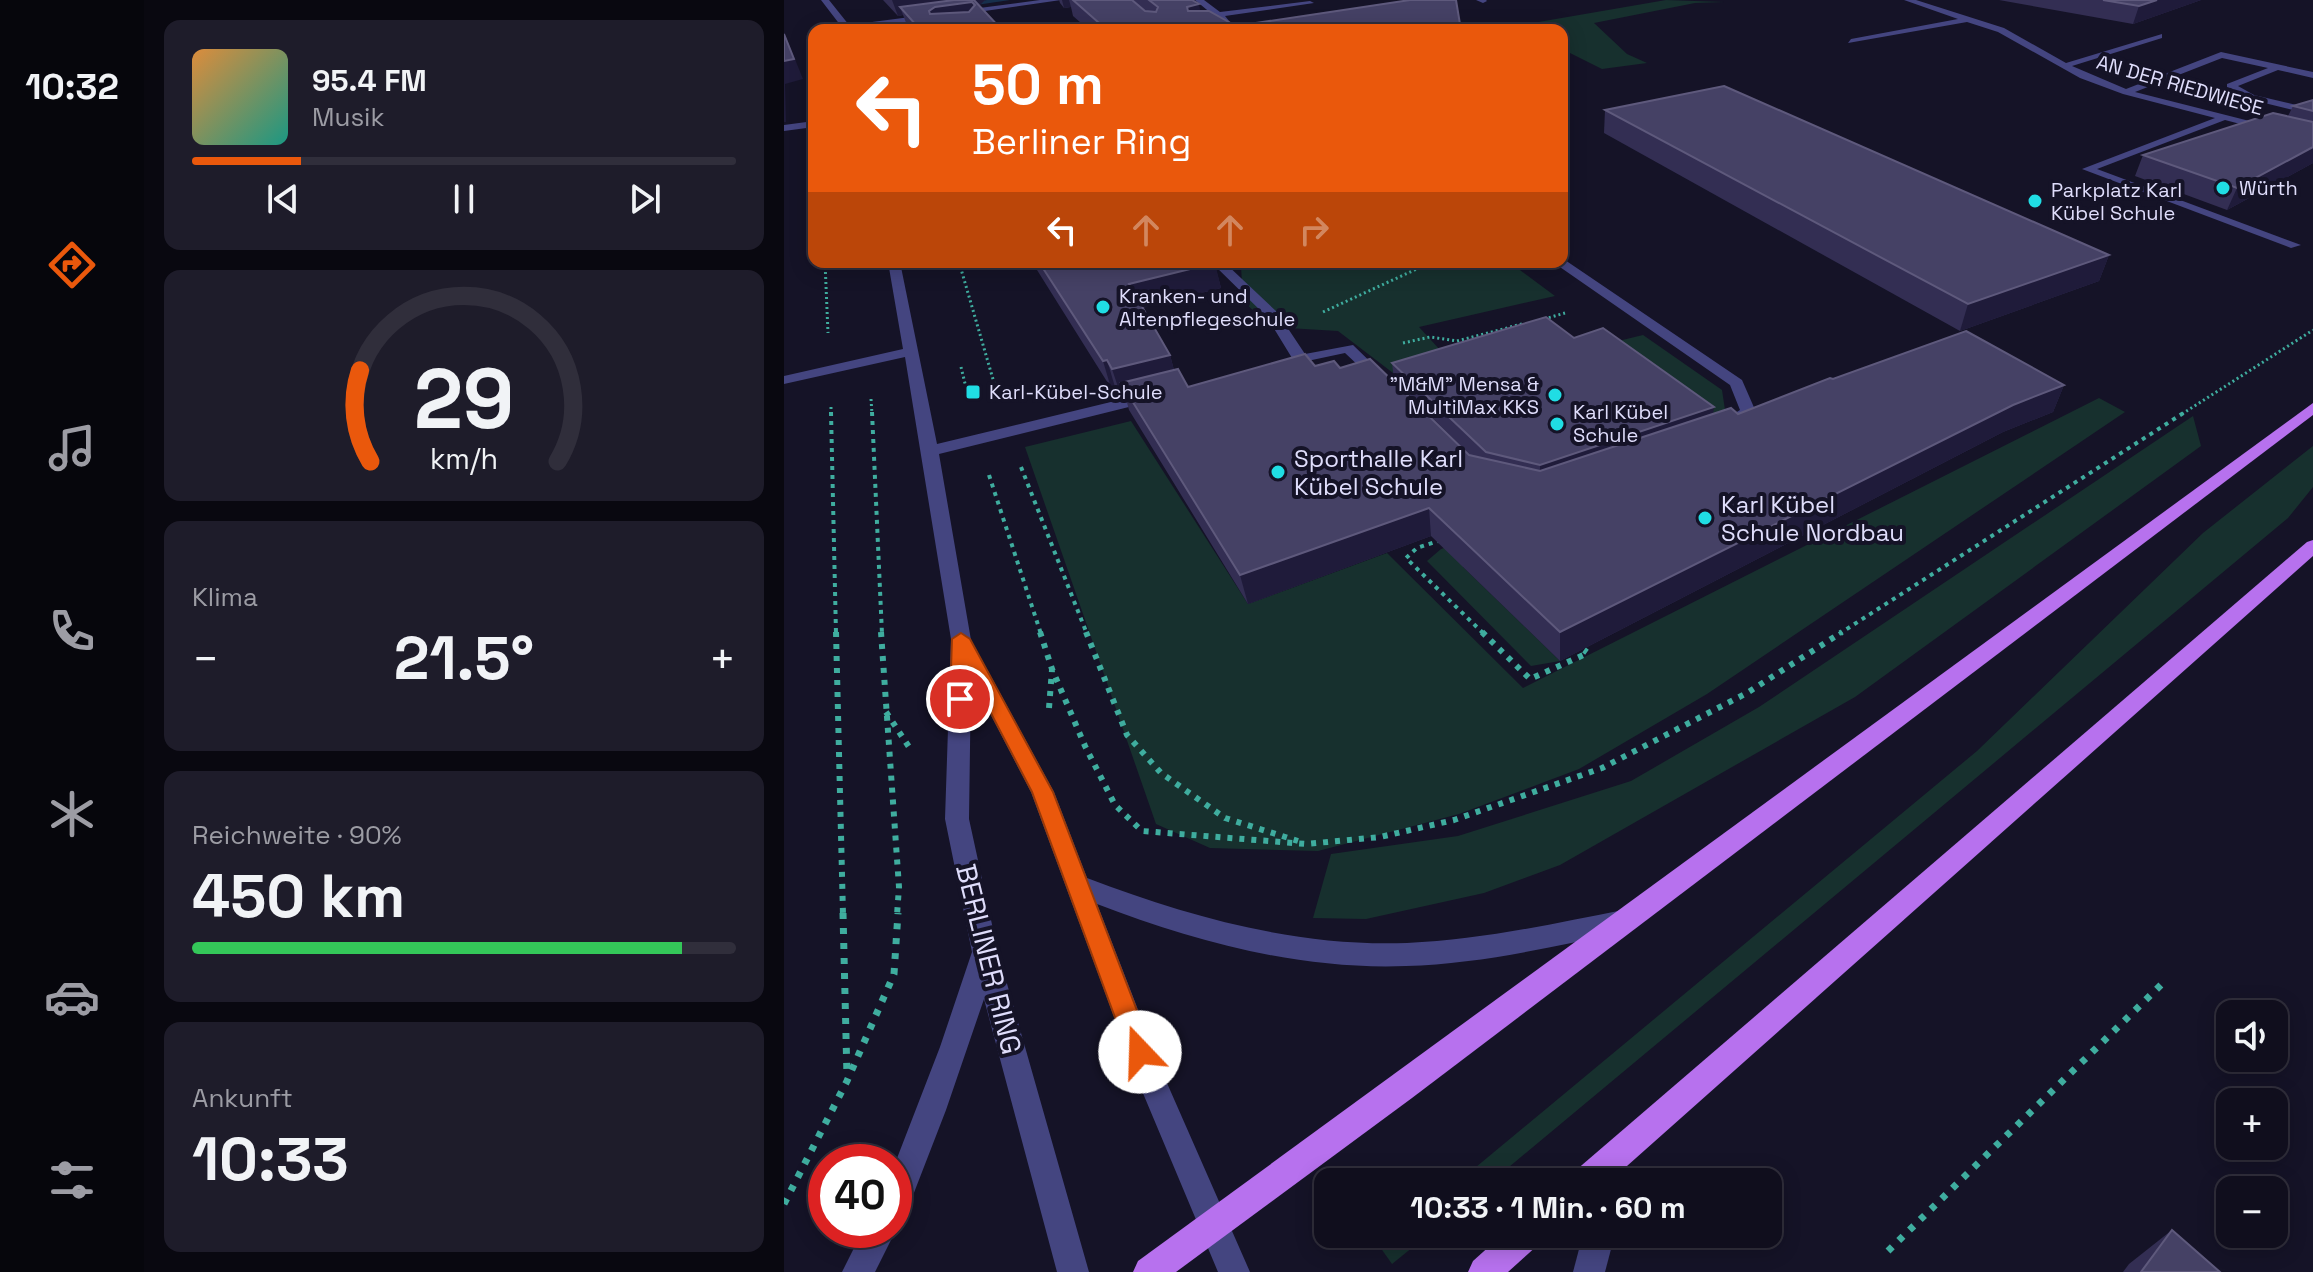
<!DOCTYPE html>
<html lang="de">
<meta charset="utf-8">
<style>
:root{--surface:#100e1d;--page:#1e1c2a;--text:#f1f3f6;--muted:#9c9ca4;--line:#302e3b;--accent:#ea580c}
body{margin:0;font-family:"Space Grotesk",sans-serif;background:var(--page);color:var(--text);height:100vh;display:flex;flex-direction:column;font-size:30px;white-space:nowrap}
*{box-sizing:border-box;margin:0}
p{font-size:26px;color:var(--muted)}
.icon{flex:none;width:44px;height:44px;fill:none;stroke:currentColor;stroke-width:2;stroke-linecap:round;stroke-linejoin:round}
.map{position:relative;flex:1;overflow:hidden}
.sheet{display:flex;flex-direction:column;gap:20px;padding:20px;background:#090810;width:640px}
.sheet>*{flex:none}
.top-card{position:absolute;left:24px;top:24px;width:760px;height:244px;border-radius:16px;box-shadow:0 4px 20px #0003,0 0 0 2px var(--line);background:#ea580c;color:#fff;overflow:hidden}
.fabs{position:absolute;left:1432px;top:1000px;display:grid;gap:16px}
.fabs a{display:grid;place-items:center;width:72px;height:72px;border-radius:16px;background:var(--surface);box-shadow:0 4px 20px #0003,0 0 0 2px var(--line);font-size:40px}
.speed{position:absolute;left:24px;top:1144px;display:flex;gap:16px;font-size:40px;font-weight:700;text-align:center}
.speed>*{display:grid;place-content:center;width:104px;height:104px;border-radius:50%;background:var(--surface);box-shadow:0 4px 20px #0003,0 0 0 2px var(--line);line-height:1}
.speed .limit{border:12px solid #d22;background:#fff;color:#111}
.pin{position:absolute;display:grid;place-items:center;width:68px;height:68px;color:#fff;margin:-34px;border:4px solid #fff;border-radius:50%;box-shadow:0 2px 8px #0007}
.me{position:absolute;width:88px;margin:-44px;rotate:339deg;stroke-linejoin:round;filter:drop-shadow(0 0 6px #0008)}
.turn{display:flex;align-items:center;gap:28px;height:168px;padding:0 32px;font-size:36px}
.turn .icon{width:104px;height:104px;stroke-width:2.5}
.turn b{display:block;font-size:56px;line-height:68px}
.lanes{display:flex;align-items:center;height:76px;padding:0 32px;background:#0003;justify-content:center;gap:40px;direction:ltr}
.lanes .off{opacity:.35}
.big{font-size:60px;font-weight:700;line-height:1.1}
.sheet .card{flex:1;display:flex;flex-direction:column;justify-content:center;gap:12px;min-width:0;padding:0 28px;border-radius:16px;background:var(--page)}
.sheet .dial{align-items:center;gap:0}
.dial svg{height:208px;overflow:visible;fill:none;stroke:var(--line);stroke-width:7;stroke-linecap:round;text-anchor:middle}
.dial text{fill:var(--text);stroke:none}
.song{display:flex;align-items:center;gap:24px}
.cover{width:96px;height:96px;border-radius:12px;background:linear-gradient(135deg,hsl(30 70% 55%),hsl(170 70% 35%))}
.played{height:8px;border-radius:4px;background:linear-gradient(90deg,var(--accent) 20%,var(--line) 20%)}
.keys{display:flex;justify-content:space-around;direction:ltr}
.heat{display:flex;justify-content:space-between;align-items:center;font-size:44px;direction:ltr}
.charge{height:12px;border-radius:6px;background:linear-gradient(90deg,#34c759 90%,var(--line) 0)}
.trip{position:absolute;left:530px;top:1168px;width:468px;height:80px;border-radius:16px;background:var(--surface);box-shadow:0 4px 20px #0003,0 0 0 2px var(--line);font-weight:700;line-height:80px;text-align:center}
main{display:flex;flex:1;min-height:0}
.menu{display:flex;flex-direction:column;width:144px;justify-content:space-around;align-items:center;background:#06060c;color:var(--muted)}
.menu .icon{width:56px;height:56px}
.menu .selected{color:var(--accent)}
.menu b{font-size:36px;color:var(--text)}
.map>svg:first-child{display:block}
.green{fill:#17302e}
.lines{fill:none;stroke-linecap:round;stroke-linejoin:round}
.stream{fill:#172f4c;fill-rule:evenodd}
.path-far4{stroke:#3fad9f;stroke-width:2;stroke-dasharray:2 3;stroke-linecap:butt}
.path-far3{stroke:#3fad9f;stroke-width:3;stroke-dasharray:2 3;stroke-linecap:butt}
.path-far2{stroke:#3fad9f;stroke-width:4;stroke-dasharray:4 5;stroke-linecap:butt}
.path-far1{stroke:#3fad9f;stroke-width:6;stroke-dasharray:5 7;stroke-linecap:butt}
.path{stroke:#3fad9f;stroke-width:7;stroke-dasharray:6 9;stroke-linecap:butt}
.minor{fill:#444580;fill-rule:evenodd}
.major{fill:#b771ee;fill-rule:evenodd}
.wall{fill:#332e53}
.shaded-wall{fill:#1f1b3a}
.building{fill:#454165;stroke:#5e597c;stroke-width:2;fill-rule:evenodd}
.route{fill:#ea580c;stroke:#983908;stroke-width:2}
.poi-dot{fill:#20dde4;stroke:#151327;stroke-width:3}
.labels{text-anchor:middle;dominant-baseline:central;stroke-width:8;stroke-linejoin:round;paint-order:stroke}
.far-street-label{font-size:20px;fill:#dfddfb;stroke:#151327}
.far-poi-label{font-size:20px;fill:#dfddfb;stroke:#151327;text-anchor:start}
.poi-label{font-size:24px;fill:#dfddfb;stroke:#151327;text-anchor:start}
.near-street-label{font-size:28px;fill:#dfddfb;stroke:#151327}
</style>
<main>
<nav class="menu">
<b>10:32</b>
<svg class="icon selected" aria-label="directions" viewBox="0 0 24 24"><path d="M12 3l9 9-9 9-9-9zM9 14v-3h6M13 9l2 2-2 2"/></svg>
<svg class="icon" aria-label="music" viewBox="0 0 24 24"><path d="M9 18V5l10-2v13"/><circle cx="6" cy="18" r="3"/><circle cx="16" cy="16" r="3"/></svg>
<svg class="icon" aria-label="phone" viewBox="0 0 24 24"><path d="M5 4h4l2 5-3 2q2 4 5 5l2-3 5 2v4C11 20 4 13 5 4z"/></svg>
<svg class="icon" aria-label="climate" viewBox="0 0 24 24"><path d="M12 3v18M4 7l16 10M4 17L20 7"/></svg>
<svg class="icon" aria-label="car" viewBox="0 0 24 24"><path d="M5 17H2v-5l4-1 3-4h7l3 4 3 1v5h-3M9 17h6M6 11h13"/><circle cx="7" cy="17" r="2"/><circle cx="17" cy="17" r="2"/></svg>
<svg class="icon" aria-label="filters" viewBox="0 0 24 24"><path d="M4 7h16M4 17h16"/><circle cx="9" cy="7" r="2"/><circle cx="15" cy="17" r="2"/></svg>
</nav>
<section class="sheet">
<div class="card">
<div class="song"><i class="cover"></i><div><b>95.4 FM</b><p>Musik</p></div></div>
<div class="played"></div>
<div class="keys"><svg class="icon" aria-label="previous" viewBox="0 0 24 24"><path d="M18 5L8 12l10 7zM5 5v14"/></svg><svg class="icon" aria-label="pause" viewBox="0 0 24 24"><path d="M8 5v14M16 5v14"/></svg><svg class="icon" aria-label="next" viewBox="0 0 24 24"><path d="M6 5l10 7-10 7zM19 5v14"/></svg></div>
</div>
<div class="card dial"><svg viewBox="0 0 100 80">
<path d="M14 69A42 42 0 1 1 86 69"/>
<path d="M14 69A42 42 0 0 1 10 34" stroke="#ea580c"/>
<text x="50" y="56" font-size="32" font-weight="700">29</text>
<text x="50" y="72" font-size="11">km/h</text>
</svg></div>
<div class="card"><p>Klima</p>
<div class="heat"><a>−</a><b class="big">21.5°</b><a>+</a></div>
</div>
<div class="card"><p>Reichweite · 90%</p><b class="big">450 km</b><div class="charge"></div></div>
<div class="card"><p>Ankunft</p><b class="big">10:33</b></div>
</section>
<div class="map">
<svg width="1529" height="1272" viewBox="0 0 1529 1272">
<rect width="100%" height="100%" fill="#151327"/>
<g class="green">
<polygon points="882,0 940,2 911,3 810,23 843,54 863,63 818,69 778,49 778,30 739,30 731,26"/>
<polygon points="466,262 725,262 771,296 635,327 668,363 647,402 554,331 487,327 459,301 457,266"/>
<polygon points="859,335 938,390 941,410 753,480 818,345"/>
<polygon points="1315,398 1341,412 923,694 795,769 675,814 534,851 426,848 372,824 241,447 347,421 464,604 603,553 739,688"/>
<polygon points="1409,416 1417,446 1071,697 776,865 700,893 582,919 529,918 547,854 674,836 847,781 975,707"/>
<polygon points="985,430 679,567 776,661 747,666 643,561 657,549"/>
<polygon points="1529,446 1529,487 1504,518 707,1182 674,1182 1193,751 1419,533"/>
<polygon points="611,1234 645,1234 608,1264 596,1247"/>
</g>
<g class="lines">
<polygon class="stream" points="203,0 226,0 172,8 168,6"/>
<polyline class="path-far4" points="24,45 30,90"/>
<g class="path-far3">
<polyline points="41,262 44,333"/>
<polyline points="175,262 213,393"/>
<polyline points="539,312 648,262"/>
<polyline points="760,319 781,313"/>
<polyline points="619,343 646,337 673,341 738,324"/>
<polyline points="177,367 185,400"/>
<polyline points="87,399 88,414"/>
<polyline points="47,407 47,414"/>
<polyline points="1398,414 1529,330"/>
</g>
<g class="path-far2">
<polyline points="47,412 52,634"/>
<polyline points="88,412 98,634"/>
<polyline points="237,467 303,634"/>
<polyline points="205,475 257,634"/>
<polyline points="657,540 633,548 622,558 700,634"/>
<polyline points="1055,634 1401,412"/>
</g>
<g class="path-far1">
<polyline points="52,632 59,915"/>
<polyline points="97,632 115,887 113,915"/>
<polyline points="256,632 268,669 301,746 331,805 358,831 522,844 596,837 670,820 818,768 963,693 1058,632"/>
<polyline points="302,632 343,735 377,773 441,818 514,841"/>
<polyline points="698,632 746,679 804,653 800,650"/>
<polyline points="265,708 268,670"/>
<polyline points="102,712 127,750"/>
</g>
<g class="path">
<polyline points="59,913 63,1077"/>
<polyline points="0,1204 63,1081 110,974 114,913"/>
<polyline points="1104,1251 1377,985"/>
</g>
<g class="minor">
<polygon points="37,0 45,0 65,25 256,0 277,0 68,30 60,30"/>
<polygon points="411,0 420,0 436,12 526,1 530,3 441,16 450,27 410,30 440,24"/>
<polygon points="692,0 702,0 703,1 699,3"/>
<polygon points="1120,0 1132,0 1220,28 1282,63 1378,34 1378,38 1288,66 1342,89 1437,52 1529,72 1529,78 1494,70 1454,86 1470,95 1529,109 1529,115 1464,99 1443,88 1443,84 1484,68 1438,58 1351,92 1529,137 1529,143 1441,120 1313,169 1517,245 1507,248 1298,169 1431,118 1339,94 1296,78 1214,32 1183,22 1064,43 1067,39 1174,19"/>
<polygon points="30,121 30,127 0,131 0,125"/>
<polygon points="778,258 958,380 972,412 970,415 949,428 937,428 937,422 956,410 946,385 773,265 771,262 778,262"/>
<path d="M 104,262 L 116,262 L 153,444 L 368,392 L 376,397 L 373,400 L 155,454 L 187,640 L 270,792 L 303,878 C 406,917 512,947 623,943 C 696,940 768,924 839,910 L 848,913 L 852,921 L 848,929 L 839,932 C 768,947 695,964 622,966 C 516,970 412,942 313,904 L 379,1074 L 466,1272 L 434,1272 L 353,1079 L 247,792 L 187,677 L 185,819 L 214,952 L 305,1272 L 273,1272 L 200,999 L 162,1110 L 126,1203 L 121,1214 L 110,1219 L 110,1166 L 156,1047 L 188,952 L 161,819 L 167,639 L 121,357 L 0,384 L 0,376 L 119,349 Z"/>
<polygon points="427,262 440,262 493,312 521,354 569,345 604,379 602,382 592,382 561,353 495,367 495,361 508,358 483,317"/>
<polygon points="110,1226 112,1230 91,1272 58,1272 79,1230 110,1230"/>
<polygon points="799,1234 831,1234 821,1272 789,1272"/>
</g>
<g class="major">
<polygon points="1529,403 1529,415 628,1098 392,1272 349,1272 354,1261"/>
<polygon points="1529,540 1529,556 825,1182 787,1182 791,1171 1523,542"/>
<polygon points="719,1234 759,1234 754,1245 724,1272 684,1272 689,1261"/>
</g>
</g>
<g class="wall">
<polygon points="99,0 201,0 195,5 218,30 127,30 123,25 119,15 114,16"/>
<polygon points="275,0 408,0 416,11 452,26 677,30 305,30 289,16 287,7 280,8 276,3"/>
<polygon points="1215,0 1417,0 1349,24"/>
<polygon points="1529,100 1529,163 1443,210 1351,176 1359,155 1504,116 1509,106"/>
<polygon points="821,110 1325,255 1315,281 1176,331 820,133"/>
<polygon points="248,262 430,262 437,288 358,308 386,355 390,370 404,387 531,366 556,368 687,456 610,380 608,363 790,338 929,414 954,414 1049,379 1280,385 1269,412 1219,432 776,661 647,536 464,604 345,410 341,395 337,396 331,387 327,388"/>
<polygon points="1388,1230 1436,1272 1339,1272 1345,1264"/>
</g>
<g class="shaded-wall">
<polygon points="108,0 201,0 196,5 191,5 188,2 194,20 151,29 145,12 116,7 119,15 114,16"/>
<polygon points="278,0 285,0 287,7 280,8"/>
<polygon points="1373,0 1417,0 1349,24 1355,6"/>
<polygon points="415,4 419,25 408,28 403,7"/>
<polygon points="0,32 19,79 1,84 2,122 0,122"/>
<polygon points="1529,147 1529,163 1443,210 1453,188"/>
<polygon points="1325,255 1315,281 1176,331 1184,304"/>
<polygon points="431,263 437,288 352,309 345,284"/>
<polygon points="386,355 393,382 337,383 341,395 337,396 328,369"/>
<polygon points="323,360 331,387 327,388 319,361"/>
<polygon points="1280,385 1269,412 1219,432 776,661 776,632 1229,405"/>
<polygon points="930,407 928,425 756,483 756,465"/>
<polygon points="645,508 647,536 464,604 456,575"/>
</g>
<g class="building">
<path d="M 170,0 L 190,0 L 218,30 L 149,30 L 147,26 L 132,25 L 116,7 ZM 188,2 L 191,5 L 185,12 L 146,14 L 145,11 L 151,7 Z"/>
<polygon points="289,0 348,0 361,11 372,12 374,7 365,0 408,0 415,4 403,7 404,11 425,11 452,26 626,0 672,0 677,30 323,30"/>
<polygon points="1319,0 1373,0 1355,6"/>
<polygon points="0,34 10,59 0,61"/>
<polygon points="940,86 1325,255 1184,304 821,110"/>
<polygon points="1529,100 1529,111 1509,106"/>
<polygon points="1489,113 1529,122 1529,147 1453,188 1359,155"/>
<polygon points="255,262 430,262 431,263 345,284 386,355 328,369 323,360 319,361"/>
<polygon points="762,317 790,338 819,328 930,407 756,465 702,452 608,363"/>
<polygon points="1182,331 1280,385 1229,405 776,632 645,508 456,575 337,383 394,369 404,387 521,354 531,366 550,361 556,368 586,359 685,455 756,471 947,408 954,414 1046,378 1049,379"/>
<polygon points="1388,1230 1436,1272 1357,1272"/>
</g>
<polygon class="route" points="177,633 186,639 269,792 369,1052 365,1061 356,1064 347,1061 248,792 186,673 182,704 176,706 166,699 168,639"/>
<g class="poi-dot">
<circle cx="1439" cy="188" r="8"/>
<circle cx="1251" cy="201" r="8"/>
<circle cx="319" cy="307" r="8"/>
<rect x="181" y="384" width="16" height="16" rx="4"/>
<circle cx="771" cy="395" r="8"/>
<circle cx="773" cy="424" r="8"/>
<circle cx="494" cy="472" r="8"/>
<circle cx="921" cy="518" r="8"/>
</g>
<g class="labels">
<g class="far-street-label">
<text transform="translate(1396 85) rotate(16)">AN DER RIEDWIESE</text>
</g>
<g class="far-poi-label">
<text x="1455" y="188">Würth</text>
<text x="1267" y="190">Parkplatz Karl<tspan x="1267" dy="23">Kübel Schule</tspan></text>
<text x="335" y="296">Kranken- und<tspan x="335" dy="23">Altenpflegeschule</tspan></text>
<text x="755" y="384" text-anchor="end">"M&amp;M" Mensa &amp;<tspan x="755" dy="23">MultiMax KKS</tspan></text>
<text x="205" y="392">Karl-Kübel-Schule</text>
<text x="789" y="412">Karl Kübel<tspan x="789" dy="23">Schule</tspan></text>
</g>
<g class="poi-label">
<text x="510" y="458">Sporthalle Karl<tspan x="510" dy="28">Kübel Schule</tspan></text>
<text x="937" y="504">Karl Kübel<tspan x="937" dy="28">Schule Nordbau</tspan></text>
</g>
<g class="near-street-label">
<text transform="translate(205 959) rotate(76)">BERLINER RING</text>
</g>
</g>
</svg>
<div class="fabs">
<a><svg class="icon" aria-label="sound" viewBox="0 0 24 24"><path d="M4 9h4l5-4v14l-5-4H4zM17 9q2 3 0 6"/></svg></a>
<a>+</a>
<a>−</a>
</div>
<div class="speed"><div class="limit">40</div></div>
<div class="pin" style="left:176px;top:699px;background:#d93025"><svg class="icon" aria-label="arrive" viewBox="0 0 24 24"><path d="M6 21V4h12l-3 4 3 4H6"/></svg></div>
<svg class="me" style="left:356px;top:1052px" viewBox="-20 -20 40 40"><circle r="19" fill="#fff"/><path d="M0-13L10 11 0 6-10 11z" fill="#ea580c"/></svg>
<div class="trip">10:33 · 1 Min. · 60 m</div>
<div class="top-card">
<div class="turn"><svg class="icon" aria-label="left" viewBox="0 0 24 24"><path d="M17 20v-9H6M10 6l-5 5 5 5"/></svg><div><b>50 m</b>Berliner Ring</div></div>
<div class="lanes"><svg class="icon" aria-label="left" viewBox="0 0 24 24"><path d="M17 20v-9H6M10 6l-5 5 5 5"/></svg><svg class="icon off" aria-label="ahead" viewBox="0 0 24 24"><path d="M12 20V5M6 11l6-6 6 6"/></svg><svg class="icon off" aria-label="ahead" viewBox="0 0 24 24"><path d="M12 20V5M6 11l6-6 6 6"/></svg><svg class="icon off" aria-label="right" viewBox="0 0 24 24"><path d="M7 20v-9h11M14 6l5 5-5 5"/></svg></div>
</div>
</div>
</main>
